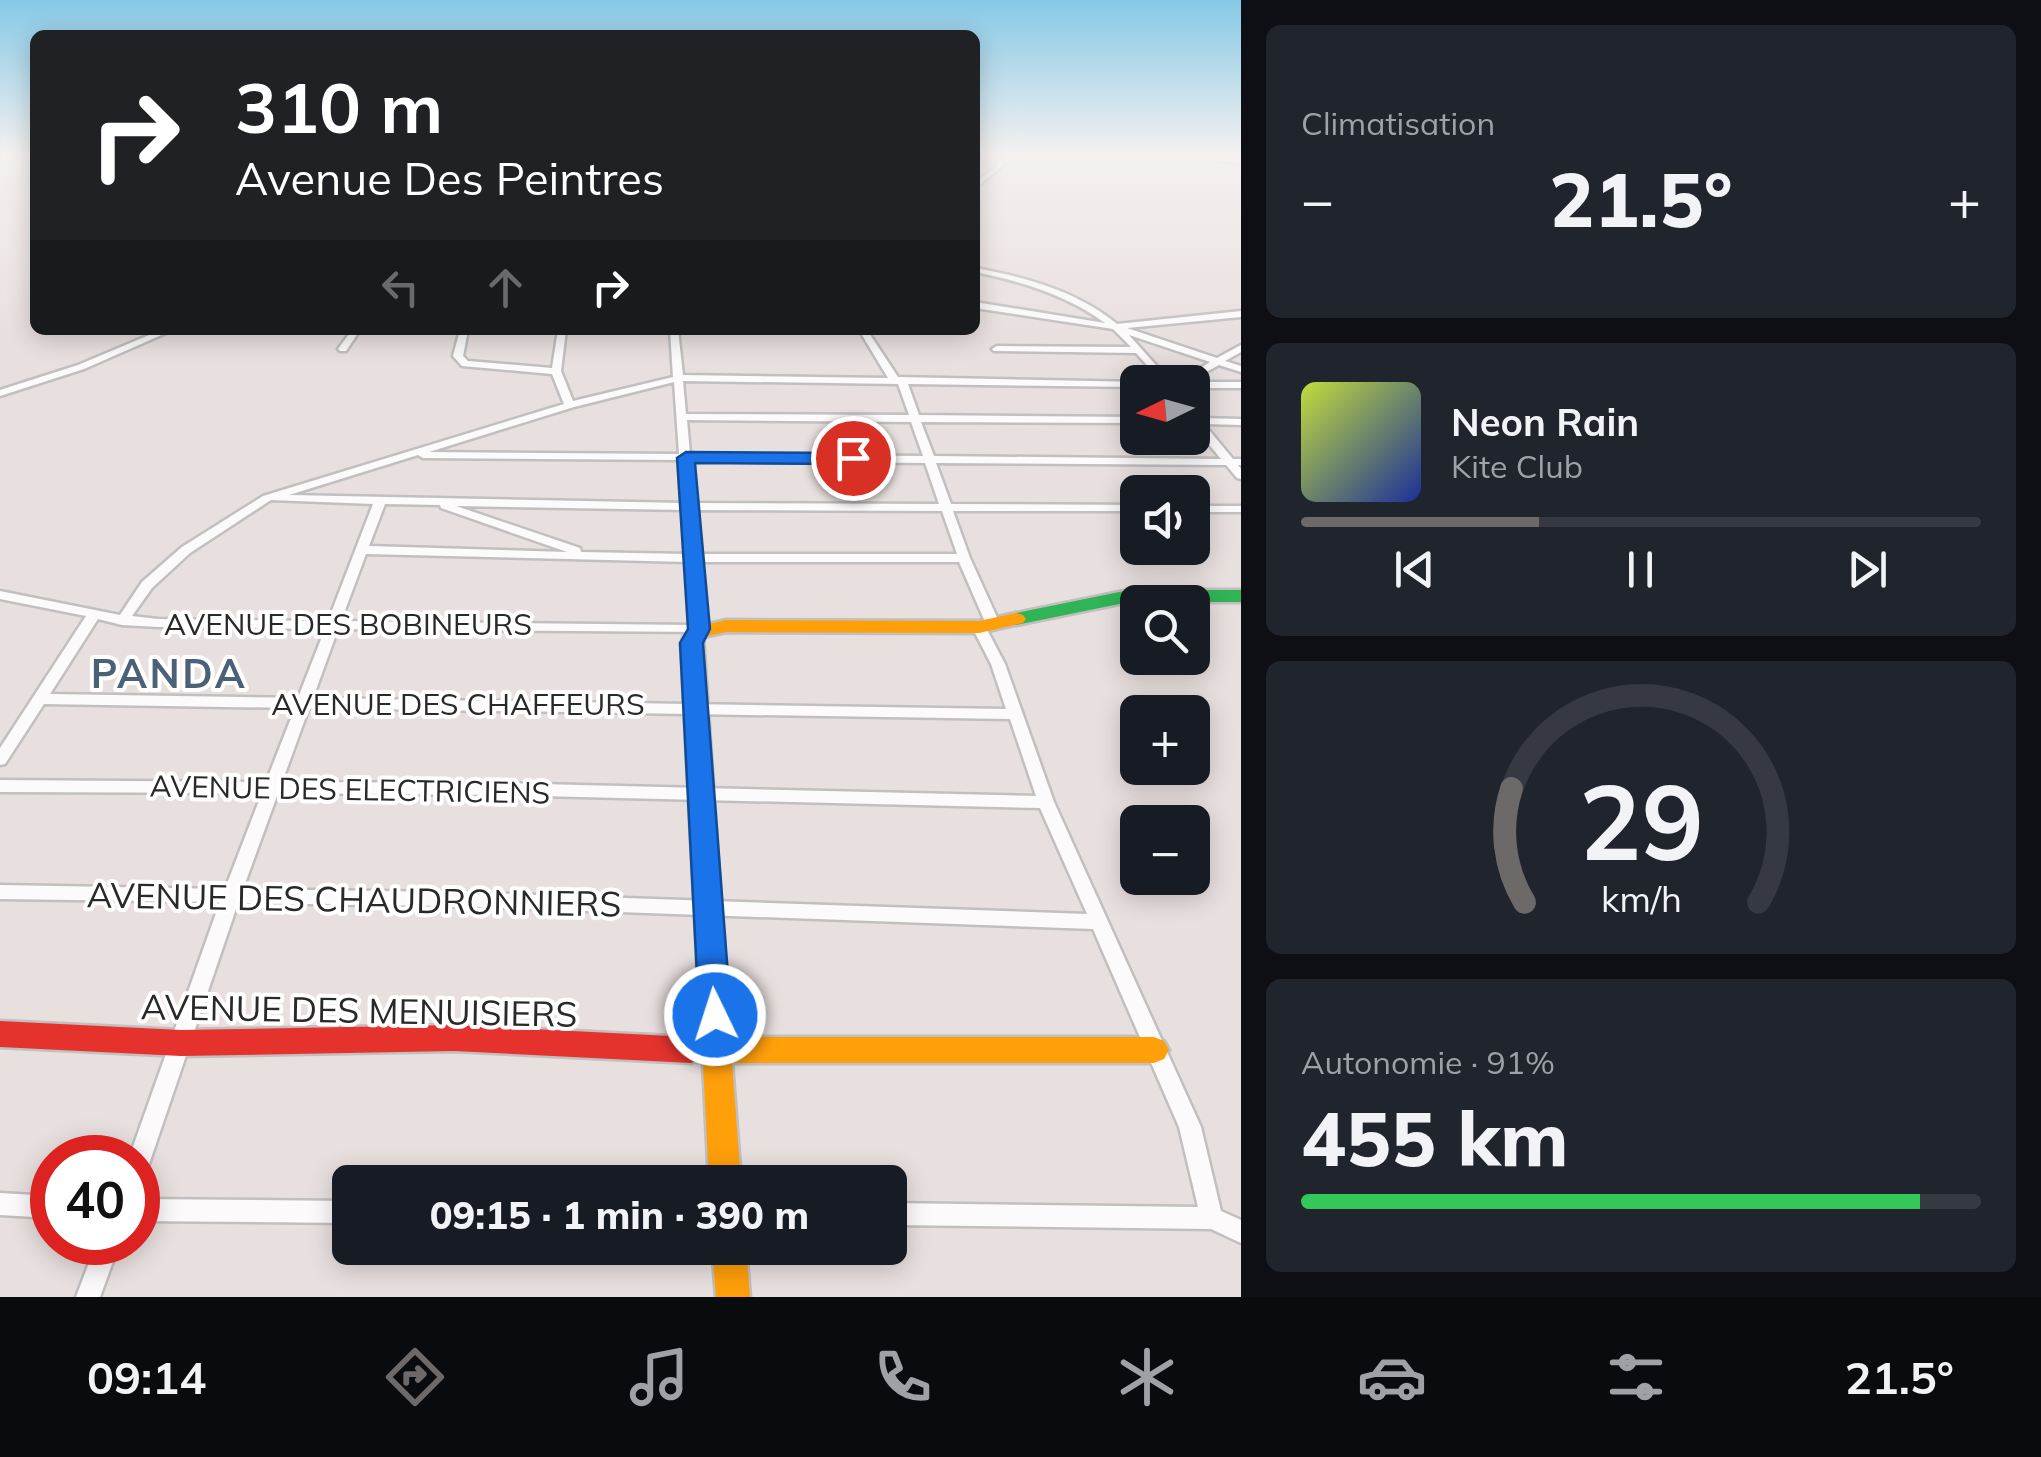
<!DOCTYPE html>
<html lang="fr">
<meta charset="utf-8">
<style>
:root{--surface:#171b24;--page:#20242c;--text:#f1f3f6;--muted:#9ea1a6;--line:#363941;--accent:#6c6968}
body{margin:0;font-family:Mulish,sans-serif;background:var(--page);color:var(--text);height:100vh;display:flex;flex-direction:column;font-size:38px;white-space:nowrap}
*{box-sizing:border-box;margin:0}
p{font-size:32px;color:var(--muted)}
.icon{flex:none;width:55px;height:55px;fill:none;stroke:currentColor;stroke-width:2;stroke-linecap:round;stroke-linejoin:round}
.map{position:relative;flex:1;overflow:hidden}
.side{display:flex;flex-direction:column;gap:25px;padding:25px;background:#0d0f14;width:800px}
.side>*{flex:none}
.top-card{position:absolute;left:30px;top:30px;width:950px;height:305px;border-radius:15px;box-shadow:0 5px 25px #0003;background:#202124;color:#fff;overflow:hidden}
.needle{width:65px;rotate:265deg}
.fabs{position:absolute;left:1120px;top:365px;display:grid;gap:20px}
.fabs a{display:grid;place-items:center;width:90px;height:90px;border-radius:15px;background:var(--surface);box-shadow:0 5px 25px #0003;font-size:50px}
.speed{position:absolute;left:30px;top:1135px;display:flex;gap:20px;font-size:50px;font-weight:700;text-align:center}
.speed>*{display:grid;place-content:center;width:130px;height:130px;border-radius:50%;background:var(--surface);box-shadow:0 5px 25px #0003;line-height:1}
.speed .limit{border:15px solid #d22;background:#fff;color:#111}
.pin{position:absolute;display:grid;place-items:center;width:85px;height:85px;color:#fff;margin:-42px;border:5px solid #fff;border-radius:50%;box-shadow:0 2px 10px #0007}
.me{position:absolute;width:110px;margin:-55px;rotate:356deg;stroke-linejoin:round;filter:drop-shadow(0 0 8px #0008)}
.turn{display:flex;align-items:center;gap:35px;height:210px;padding:0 40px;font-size:45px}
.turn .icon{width:130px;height:130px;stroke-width:2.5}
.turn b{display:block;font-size:70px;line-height:85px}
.lanes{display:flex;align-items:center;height:95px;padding:0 40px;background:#0003;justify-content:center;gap:50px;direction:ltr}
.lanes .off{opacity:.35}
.big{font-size:75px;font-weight:800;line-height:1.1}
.side .widget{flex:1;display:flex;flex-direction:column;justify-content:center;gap:15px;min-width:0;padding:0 35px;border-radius:15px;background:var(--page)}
.side .dial{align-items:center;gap:0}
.dial svg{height:260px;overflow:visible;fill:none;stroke:var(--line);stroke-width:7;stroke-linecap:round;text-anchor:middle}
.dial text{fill:var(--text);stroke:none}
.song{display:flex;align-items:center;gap:30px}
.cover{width:120px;height:120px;border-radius:15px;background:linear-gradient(135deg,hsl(70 70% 55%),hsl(230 70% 35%))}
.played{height:10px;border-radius:5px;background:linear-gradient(90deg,var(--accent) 35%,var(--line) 35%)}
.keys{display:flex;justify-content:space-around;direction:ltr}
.heat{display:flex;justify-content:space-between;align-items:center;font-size:55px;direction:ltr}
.charge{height:15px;border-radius:8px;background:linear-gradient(90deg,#34c759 91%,var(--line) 0)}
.trip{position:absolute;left:332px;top:1165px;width:575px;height:100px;border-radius:15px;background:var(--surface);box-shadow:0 5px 25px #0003;font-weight:800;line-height:100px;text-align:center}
.tab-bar{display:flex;height:160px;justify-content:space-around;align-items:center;background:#090b0e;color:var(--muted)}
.tab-bar .icon{width:70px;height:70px}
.tab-bar .on{color:var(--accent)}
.tab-bar b{font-size:45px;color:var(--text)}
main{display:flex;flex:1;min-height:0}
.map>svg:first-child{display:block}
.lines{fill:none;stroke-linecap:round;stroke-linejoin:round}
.street-casing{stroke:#c1bfbf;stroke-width:5}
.fast-casing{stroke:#c1bfbf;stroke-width:5}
.slow-casing{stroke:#c1bfbf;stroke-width:5}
.jam-casing{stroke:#c1bfbf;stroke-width:5}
.street{fill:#fcfafa;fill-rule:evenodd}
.fast{fill:#30b455;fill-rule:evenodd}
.slow{fill:#ff9f0a;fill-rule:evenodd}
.jam{fill:#e5322d;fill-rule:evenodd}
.route{fill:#1a73e8;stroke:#114b97;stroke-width:2.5}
.labels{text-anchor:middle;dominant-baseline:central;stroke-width:8;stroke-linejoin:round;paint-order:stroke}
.street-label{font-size:30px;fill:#292929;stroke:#fff}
.near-street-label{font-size:35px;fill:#292929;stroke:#fff}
.district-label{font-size:40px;font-weight:bold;letter-spacing:2.5px;fill:#4b6178;stroke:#fff}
</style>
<main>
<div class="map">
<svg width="1241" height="1297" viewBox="0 0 1241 1297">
<rect width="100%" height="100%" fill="#e8e0de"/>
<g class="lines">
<g class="street-casing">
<g id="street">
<polygon points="995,156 1001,156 1004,165 975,188 975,183 998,165"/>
<polygon points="1186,156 1241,159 1241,163 1189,158"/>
<path d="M 975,268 C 1025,277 1077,291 1117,324 L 1241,311 L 1241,317 L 1127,328 L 1217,358 L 1241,345 L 1241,352 L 1225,361 L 1241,366 L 1241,372 L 1219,365 L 1188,382 L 1178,382 L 1210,362 L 1129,335 L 1171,382 L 1162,382 L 1136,353 L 994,351 L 992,349 L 997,346 L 1131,347 L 1113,329 L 975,308 L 975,302 L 1105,323 C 1067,295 1021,281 975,272 Z"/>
<polygon points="161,330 173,330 84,369 0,396 0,390 78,365"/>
<polygon points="352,330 360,330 346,351 340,351 338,349"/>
<path d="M 460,330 L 468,330 L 463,356 L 468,361 L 552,368 L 558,330 L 566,330 L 561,371 L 573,401 L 673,377 L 670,330 L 678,330 L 683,375 L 888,378 L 859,330 L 867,330 L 898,377 L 1142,382 L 1138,382 L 1138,387 L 908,384 L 919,415 L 1138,417 L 1138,423 L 921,422 L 934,456 L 1221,459 L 1192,424 L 1192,413 L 1199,418 L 1241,419 L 1241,425 L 1204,424 L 1233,459 L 1241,459 L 1241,465 L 1238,465 L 1241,469 L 1241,479 L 1237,478 L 1226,465 L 936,463 L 951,504 L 1138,505 L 1138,511 L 953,511 L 970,558 L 1000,624 L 998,627 L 993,628 L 986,624 L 959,562 L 700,562 L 706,629 L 704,632 L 338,629 L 313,698 L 1006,709 L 991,664 L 972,627 L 974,624 L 984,624 L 1005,664 L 1054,802 L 1201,1127 L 1221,1211 L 1241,1220 L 1241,1243 L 1211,1229 L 890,1225 L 890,1203 L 1198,1207 L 1179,1127 L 1093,929 L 452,906 L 238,903 L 149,1164 L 146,1171 L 138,1174 L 138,1158 L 129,1158 L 220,902 L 0,899 L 0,885 L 225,889 L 262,793 L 0,792 L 0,780 L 266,782 L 295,708 L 44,704 L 5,764 L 0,765 L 0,748 L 86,616 L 0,599 L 0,591 L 120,615 L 142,582 L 182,547 L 263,496 L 564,404 L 552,374 L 462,366 L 453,356 ZM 683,381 L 898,384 L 909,415 L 686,414 ZM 674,382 L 679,454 L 429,452 L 574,407 ZM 687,420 L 911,422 L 923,456 L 690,454 ZM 418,455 L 423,458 L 679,460 L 683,503 L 289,495 ZM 690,461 L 925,463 L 939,504 L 694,503 ZM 271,500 L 373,504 L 328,621 L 158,619 L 132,616 L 152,588 L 190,553 ZM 385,504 L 440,505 L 441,508 L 567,552 L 369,546 ZM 456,506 L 683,510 L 687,554 L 581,552 L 580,548 ZM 695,510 L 942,511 L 957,554 L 699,554 ZM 366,554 L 687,562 L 692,625 L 341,621 ZM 98,619 L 122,625 L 158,627 L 325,629 L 298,698 L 50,694 ZM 309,708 L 1010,719 L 1036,796 L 497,783 L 282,782 ZM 278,793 L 497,795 L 1040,808 L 1087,914 L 452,892 L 243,889 Z"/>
<polygon points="1190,382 1241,382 1241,388 1192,388 1192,382"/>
<rect x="1192" y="506" width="49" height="6"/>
<polygon points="0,1193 52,1196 52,1218 0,1215"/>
<polygon points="138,1199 350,1201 350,1223 138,1221"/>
<polygon points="97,1242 120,1242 100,1297 76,1297"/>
</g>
</g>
<g class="fast-casing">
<polygon id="fast" points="1129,590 1241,590 1241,602 1129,602 1016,625 1006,619 1016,613"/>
</g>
<g class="slow-casing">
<g id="slow">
<polygon points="1016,613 1023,615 1026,619 1023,623 979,633 726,632 703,637 730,1037 1154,1037 1164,1041 1169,1050 1164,1059 1154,1063 732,1063 741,1182 709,1182 703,1063 681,1059 676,1050 681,1041 701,1037 681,643 687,629 726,620 979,621"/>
<polygon points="712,1248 746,1248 750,1297 716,1297"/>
</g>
</g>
<g class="jam-casing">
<polygon id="jam" points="0,1021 181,1030 454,1025 691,1037 701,1041 706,1050 701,1059 691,1063 454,1051 181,1056 0,1047"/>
</g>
<use href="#street" class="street"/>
<use href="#fast" class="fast"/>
<use href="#slow" class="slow"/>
<use href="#jam" class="jam"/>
</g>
<linearGradient id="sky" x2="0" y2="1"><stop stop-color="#86c9e6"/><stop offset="0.46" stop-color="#f5f1f0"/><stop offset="1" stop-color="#f5f1f0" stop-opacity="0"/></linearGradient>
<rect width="1241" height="337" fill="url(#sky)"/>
<polygon class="route" points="686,452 853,453 862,458 853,464 695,463 710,629 703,643 731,1015 727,1025 715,1029 704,1025 699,1015 680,643 688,629 677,458"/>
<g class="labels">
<g class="street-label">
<text x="348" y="624">AVENUE DES BOBINEURS</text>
<text x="458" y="704">AVENUE DES CHAFFEURS</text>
<text transform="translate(350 789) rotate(1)">AVENUE DES ELECTRICIENS</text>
</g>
<g class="near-street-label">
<text transform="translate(354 899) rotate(1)">AVENUE DES CHAUDRONNIERS</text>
<text transform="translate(359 1010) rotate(1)">AVENUE DES MENUISIERS</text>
</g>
<g class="district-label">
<text x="169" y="673">PANDA</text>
</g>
</g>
</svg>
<div class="fabs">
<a><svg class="needle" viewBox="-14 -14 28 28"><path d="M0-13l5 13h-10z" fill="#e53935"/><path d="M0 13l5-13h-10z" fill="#9ea1a6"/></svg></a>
<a><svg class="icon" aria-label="sound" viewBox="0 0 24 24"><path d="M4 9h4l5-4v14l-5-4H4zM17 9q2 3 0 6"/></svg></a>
<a><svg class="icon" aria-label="search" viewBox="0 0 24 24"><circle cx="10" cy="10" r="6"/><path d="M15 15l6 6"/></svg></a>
<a>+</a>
<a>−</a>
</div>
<div class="speed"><div class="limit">40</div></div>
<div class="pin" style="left:853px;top:458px;background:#d93025"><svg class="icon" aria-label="arrive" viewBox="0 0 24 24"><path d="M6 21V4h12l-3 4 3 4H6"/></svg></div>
<svg class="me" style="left:715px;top:1015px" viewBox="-20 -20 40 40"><circle r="17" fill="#1a73e8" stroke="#fff" stroke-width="3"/><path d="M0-11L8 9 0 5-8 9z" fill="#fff"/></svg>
<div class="trip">09:15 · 1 min · 390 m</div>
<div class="top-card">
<div class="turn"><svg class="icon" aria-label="right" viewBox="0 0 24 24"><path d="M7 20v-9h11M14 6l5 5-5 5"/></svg><div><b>310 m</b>Avenue Des Peintres</div></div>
<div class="lanes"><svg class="icon off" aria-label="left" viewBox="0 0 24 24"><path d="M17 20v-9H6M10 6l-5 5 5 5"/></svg><svg class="icon off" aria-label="ahead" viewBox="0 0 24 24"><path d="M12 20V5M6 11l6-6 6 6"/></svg><svg class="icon" aria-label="right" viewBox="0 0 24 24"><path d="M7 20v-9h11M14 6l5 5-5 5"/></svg></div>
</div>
</div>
<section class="side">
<div class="widget"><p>Climatisation</p>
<div class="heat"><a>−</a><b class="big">21.5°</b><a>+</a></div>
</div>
<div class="widget">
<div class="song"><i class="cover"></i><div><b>Neon Rain</b><p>Kite Club</p></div></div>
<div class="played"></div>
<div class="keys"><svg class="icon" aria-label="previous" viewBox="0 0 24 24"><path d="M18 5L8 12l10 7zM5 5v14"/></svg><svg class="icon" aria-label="pause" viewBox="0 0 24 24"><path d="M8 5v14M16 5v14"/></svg><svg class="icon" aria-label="next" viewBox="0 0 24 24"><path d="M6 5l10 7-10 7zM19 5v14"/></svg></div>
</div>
<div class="widget dial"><svg viewBox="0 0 100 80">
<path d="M14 69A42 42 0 1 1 86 69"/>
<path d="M14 69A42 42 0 0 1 10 34" stroke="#6c6968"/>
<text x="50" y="56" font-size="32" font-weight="700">29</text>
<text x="50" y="72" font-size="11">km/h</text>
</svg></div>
<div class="widget"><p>Autonomie · 91%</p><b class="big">455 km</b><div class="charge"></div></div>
</section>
</main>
<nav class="tab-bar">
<b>09:14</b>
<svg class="icon on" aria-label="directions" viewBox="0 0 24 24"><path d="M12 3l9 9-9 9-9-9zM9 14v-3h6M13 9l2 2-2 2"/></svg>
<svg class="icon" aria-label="music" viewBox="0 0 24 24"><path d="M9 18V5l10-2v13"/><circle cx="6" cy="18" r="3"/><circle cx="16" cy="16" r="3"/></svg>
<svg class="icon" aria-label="phone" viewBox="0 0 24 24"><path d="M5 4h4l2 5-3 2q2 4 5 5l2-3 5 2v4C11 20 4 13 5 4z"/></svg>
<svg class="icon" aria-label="climate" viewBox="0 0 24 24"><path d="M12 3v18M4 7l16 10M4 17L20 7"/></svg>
<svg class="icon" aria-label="car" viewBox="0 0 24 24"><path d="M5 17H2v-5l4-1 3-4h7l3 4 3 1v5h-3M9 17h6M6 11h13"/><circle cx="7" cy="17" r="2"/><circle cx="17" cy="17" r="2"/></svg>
<svg class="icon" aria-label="filters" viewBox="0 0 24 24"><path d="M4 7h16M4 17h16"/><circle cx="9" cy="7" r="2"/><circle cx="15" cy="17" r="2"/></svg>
<b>21.5°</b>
</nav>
